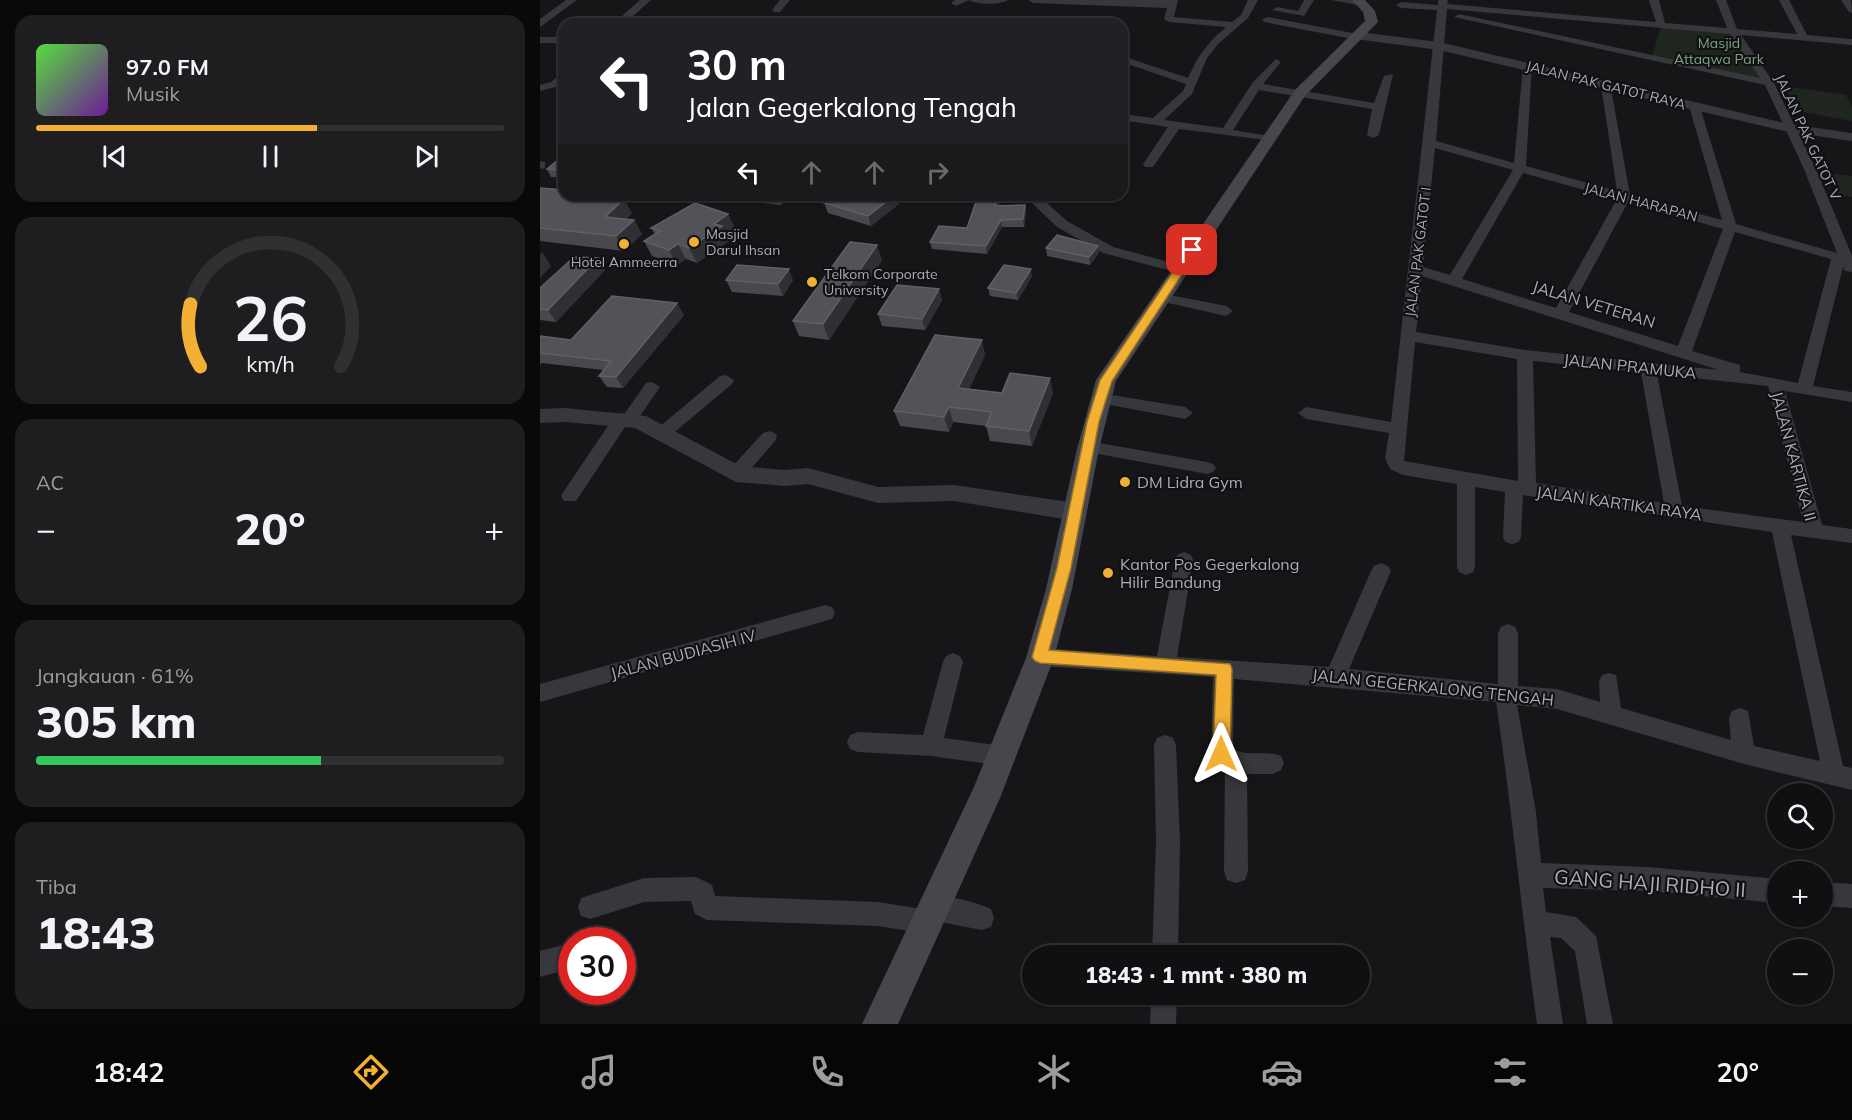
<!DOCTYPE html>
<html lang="id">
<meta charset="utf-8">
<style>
:root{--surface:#101012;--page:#1e1e20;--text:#f1f3f6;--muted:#9c9d9f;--line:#303032;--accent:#f2b134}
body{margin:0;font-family:Mulish,sans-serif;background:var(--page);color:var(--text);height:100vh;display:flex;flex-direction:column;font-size:22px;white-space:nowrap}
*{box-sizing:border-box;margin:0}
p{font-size:20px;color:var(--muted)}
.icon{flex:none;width:33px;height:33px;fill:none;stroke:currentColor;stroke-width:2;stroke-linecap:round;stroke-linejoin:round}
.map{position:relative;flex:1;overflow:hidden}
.sheet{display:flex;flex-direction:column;gap:15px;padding:15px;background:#09090a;width:540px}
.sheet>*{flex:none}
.guide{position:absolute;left:18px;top:18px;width:570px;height:183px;border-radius:18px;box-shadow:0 2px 4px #0004,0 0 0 2px var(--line);background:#202124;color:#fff;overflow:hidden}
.buttons{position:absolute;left:1227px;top:783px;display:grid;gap:12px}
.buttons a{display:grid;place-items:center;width:66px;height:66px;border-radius:50%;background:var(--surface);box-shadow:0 2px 4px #0004,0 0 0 2px var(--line);font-size:30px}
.speed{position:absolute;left:18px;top:927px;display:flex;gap:12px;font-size:30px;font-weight:700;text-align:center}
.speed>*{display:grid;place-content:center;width:78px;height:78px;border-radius:50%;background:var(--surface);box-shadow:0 2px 4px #0004,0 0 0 2px var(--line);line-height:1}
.speed .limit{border:9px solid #d22;background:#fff;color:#111}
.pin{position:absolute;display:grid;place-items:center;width:51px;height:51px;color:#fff;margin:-26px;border-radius:12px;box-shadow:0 3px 9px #0006}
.me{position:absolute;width:66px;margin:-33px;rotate:0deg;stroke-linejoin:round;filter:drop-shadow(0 0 4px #0008)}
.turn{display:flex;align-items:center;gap:21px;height:126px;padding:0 30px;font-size:27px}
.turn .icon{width:78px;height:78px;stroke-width:2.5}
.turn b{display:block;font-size:42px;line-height:51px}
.lanes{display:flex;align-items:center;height:57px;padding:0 30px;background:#0003;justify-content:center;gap:30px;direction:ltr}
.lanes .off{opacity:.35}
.big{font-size:45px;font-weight:800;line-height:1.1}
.sheet .tile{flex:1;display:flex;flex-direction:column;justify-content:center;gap:9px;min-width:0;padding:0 21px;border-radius:18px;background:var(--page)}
.sheet .dial{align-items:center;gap:0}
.dial svg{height:156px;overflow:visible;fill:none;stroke:var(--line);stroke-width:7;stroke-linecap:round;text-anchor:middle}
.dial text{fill:var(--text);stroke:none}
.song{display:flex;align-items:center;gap:18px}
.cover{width:72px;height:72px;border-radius:9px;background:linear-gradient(135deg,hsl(110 70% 55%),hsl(280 70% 35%))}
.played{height:6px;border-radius:3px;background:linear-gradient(90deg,var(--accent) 60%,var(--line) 60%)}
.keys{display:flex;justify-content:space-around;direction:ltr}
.heat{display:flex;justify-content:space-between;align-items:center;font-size:33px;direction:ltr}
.charge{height:9px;border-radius:4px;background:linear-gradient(90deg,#34c759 61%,var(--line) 0)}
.trip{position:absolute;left:482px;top:945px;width:348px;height:60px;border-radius:30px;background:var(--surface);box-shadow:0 2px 4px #0004,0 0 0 2px var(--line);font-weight:800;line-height:60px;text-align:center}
.tabs{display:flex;height:96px;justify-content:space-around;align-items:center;background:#060607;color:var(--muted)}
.tabs .icon{width:42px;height:42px}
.tabs .on{color:var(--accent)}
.tabs b{font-size:27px;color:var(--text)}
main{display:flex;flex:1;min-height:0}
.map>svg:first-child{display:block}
.green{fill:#1e261f}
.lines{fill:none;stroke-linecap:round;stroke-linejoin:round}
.minor{fill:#37383d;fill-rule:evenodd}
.tertiary{fill:#37383d;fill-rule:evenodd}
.secondary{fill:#45474d;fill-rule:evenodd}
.wall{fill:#47494d}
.shaded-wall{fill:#2f3033}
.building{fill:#525359;stroke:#5f6168;stroke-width:1.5}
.route{fill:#f2b134;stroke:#9d7322;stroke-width:1.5}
.poi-dot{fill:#f2b134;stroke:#111113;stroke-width:2}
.labels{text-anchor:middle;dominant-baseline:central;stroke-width:4.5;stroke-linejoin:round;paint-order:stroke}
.far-park-label{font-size:14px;fill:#7fa381;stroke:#111113}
.far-street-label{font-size:14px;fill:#a8adb8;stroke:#111113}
.far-poi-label{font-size:14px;fill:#a8adb8;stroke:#111113;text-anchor:start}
.street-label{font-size:16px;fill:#a8adb8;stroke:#111113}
.poi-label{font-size:16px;fill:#a8adb8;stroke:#111113;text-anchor:start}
.near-street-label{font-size:20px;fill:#a8adb8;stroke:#111113}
</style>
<main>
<section class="sheet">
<div class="tile">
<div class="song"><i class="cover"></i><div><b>97.0 FM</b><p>Musik</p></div></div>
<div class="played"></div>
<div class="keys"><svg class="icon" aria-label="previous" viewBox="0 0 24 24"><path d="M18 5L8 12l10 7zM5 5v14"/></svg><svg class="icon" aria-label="pause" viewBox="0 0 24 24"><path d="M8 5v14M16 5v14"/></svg><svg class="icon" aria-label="next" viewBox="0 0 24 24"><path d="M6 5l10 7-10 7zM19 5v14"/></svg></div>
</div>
<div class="tile dial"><svg viewBox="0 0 100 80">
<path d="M14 69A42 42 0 1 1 86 69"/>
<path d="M14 69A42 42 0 0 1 9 37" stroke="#f2b134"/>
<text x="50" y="56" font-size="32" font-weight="700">26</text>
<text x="50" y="72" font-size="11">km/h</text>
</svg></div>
<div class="tile"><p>AC</p>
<div class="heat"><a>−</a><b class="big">20°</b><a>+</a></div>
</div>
<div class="tile"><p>Jangkauan · 61%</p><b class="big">305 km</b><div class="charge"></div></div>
<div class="tile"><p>Tiba</p><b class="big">18:43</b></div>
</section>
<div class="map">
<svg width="1312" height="1024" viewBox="0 0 1312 1024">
<rect width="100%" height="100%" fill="#161618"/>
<g class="green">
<polygon points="1121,25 1192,31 1226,82 1112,58"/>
<polygon points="1244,86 1306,95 1312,107 1312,121 1257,111"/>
<polygon points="1287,173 1312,176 1312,197 1297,195"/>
</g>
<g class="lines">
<g class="minor">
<polygon points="26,0 37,0 0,27 0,19"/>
<polygon points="100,0 111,0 84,24 73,24"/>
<polygon points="240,0 250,0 240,12 234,12 232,10"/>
<polygon points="415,0 429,0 416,6 411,3"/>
<path d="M 429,0 L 468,0 C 460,5 437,5 429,0 Z"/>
<path d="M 488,0 L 638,0 L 634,17 L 692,22 L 701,15 L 708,0 L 718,0 L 708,18 L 679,43 L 667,58 L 652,94 L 624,120 L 683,128 L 713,82 L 736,59 L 741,62 L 723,84 L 834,103 L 844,76 L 853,74 L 839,135 L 833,138 L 827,135 L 832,109 L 719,90 L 693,130 L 735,137 L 735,141 L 639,129 L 613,167 L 605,167 L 603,164 L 628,127 L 582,120 L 582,114 L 613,118 L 643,91 L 646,84 L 582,62 L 582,56 L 648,78 C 657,57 668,42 686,27 L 629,22 L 624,19 L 627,8 L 493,3 Z"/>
<polygon points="764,0 774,0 764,16 732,10 737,7 758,11"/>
<polygon points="791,0 821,0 823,2 818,5"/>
<path d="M 898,0 L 908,0 L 907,4 L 1116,22 L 1109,0 L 1119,0 L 1125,23 L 1187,28 L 1176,0 L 1186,0 L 1197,29 L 1257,34 L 1239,0 L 1249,0 L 1267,35 L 1312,39 L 1312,45 L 1201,35 L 1234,83 L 1276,169 L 1312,256 L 1312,272 L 1305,271 L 1303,267 L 1273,386 L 1312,392 L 1312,402 L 1245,391 L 1282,525 L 1312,529 L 1312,543 L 1251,535 L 1303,766 L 1312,768 L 1312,790 L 1204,764 L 1017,709 L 977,705 L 996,812 L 1001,863 L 1108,867 L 1238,879 L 1238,903 L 1108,891 L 1003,888 L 1006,912 L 1036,917 L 1056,936 L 1073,1024 L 1047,1024 L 1035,951 L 1021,938 L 1010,937 L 1023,1024 L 997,1024 C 982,917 972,810 956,702 L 694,679 L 693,749 C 707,757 726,750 741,756 L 744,763 L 741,770 L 733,774 L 707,774 L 708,871 L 705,880 L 696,883 L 687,880 L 684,871 L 685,768 L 674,761 L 671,754 L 673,677 L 500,666 L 493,663 L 490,657 L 493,651 L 500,648 L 617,656 L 635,560 L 637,555 L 644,552 L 651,555 L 653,560 L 637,657 L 789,667 L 831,571 L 834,566 L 841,563 L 848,566 L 851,571 L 809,669 L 958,684 L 958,633 L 961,627 L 968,624 L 975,627 L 978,633 L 978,686 L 1017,689 L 1060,702 L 1059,682 L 1062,675 L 1069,673 L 1076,675 L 1081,708 L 1191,740 L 1189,718 L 1192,711 L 1200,708 L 1208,711 L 1214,746 L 1280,761 L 1232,532 L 983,495 L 981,537 L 979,542 L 972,544 L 965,542 L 963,537 L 965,492 L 935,487 L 935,567 L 933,572 L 926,575 L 919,572 L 917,567 L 917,484 L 863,475 L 850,469 L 845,458 L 849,433 L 766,419 L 758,413 L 766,407 L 851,422 L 897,10 L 861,8 L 856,5 L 861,2 L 898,5 ZM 907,9 L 1190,34 L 1220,78 L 919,14 L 914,17 L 1225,85 L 1264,169 L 1297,253 L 1196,224 L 1159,104 L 1149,106 L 1182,220 L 1090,195 L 1070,83 L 1061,85 L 1077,191 L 986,166 L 992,64 L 983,66 L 974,163 L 896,141 ZM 895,148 L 973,170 L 910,275 L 883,267 ZM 983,173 L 1077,199 L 1016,308 L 922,279 ZM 1088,202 L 1183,229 L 1138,346 L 1029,312 ZM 1195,232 L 1291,259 L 1258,383 L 1200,372 L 1200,365 L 1152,351 ZM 882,276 L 1179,370 L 985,350 L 876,332 ZM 875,342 L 977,359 L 978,481 L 864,461 ZM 993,361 L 1101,372 L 1124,503 L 996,483 ZM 1117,374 L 1228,386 L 1263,522 L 1142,506 Z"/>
<polygon points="1301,0 1311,0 1312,13 1309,12"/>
<polygon points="328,16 381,21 386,24 315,24"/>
<polygon points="727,17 818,34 823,37 818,40 724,22 722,20"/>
<polygon points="531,21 547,24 526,24"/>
<rect x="0" y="37" width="24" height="6"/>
<polygon points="24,71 24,80 19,86 0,91 0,85 11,82"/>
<polygon points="0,161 5,162 5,168 0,169"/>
<path d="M 355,195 L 426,195 C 416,204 365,204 355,195 Z"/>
<polygon points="463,195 500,197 527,221 573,247 644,266 646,269 639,273 563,253 517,227 492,203"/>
<polygon points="620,293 686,306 693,311 686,316 615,300 615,294"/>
<polygon points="186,375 194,380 192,384 130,436 118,436 116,432 118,428 180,376"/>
<polygon points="112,382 120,387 95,423 87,424 36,501 24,501 21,496 24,491 76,414 85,413 106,383"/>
<polygon points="560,393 645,407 653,413 645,419 554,402 552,398 554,394"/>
<polygon points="229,431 235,433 237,437 235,441 202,479 190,479 187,474 190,469 223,433"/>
<polygon points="548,441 667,462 673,464 676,468 673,472 667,474 542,451 540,447 542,443"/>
<polygon points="285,605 292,607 295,613 292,619 0,702 0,684"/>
<polygon points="413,653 420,656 423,662 404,738 463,746 471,749 474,756 471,763 463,766 391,756 318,752 310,749 307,742 310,735 318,732 383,735 403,662 406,656"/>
<polygon points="625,735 633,738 636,745 640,841 638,956 612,956 616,841 614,745 617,738"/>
<path d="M 156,877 L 172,885 L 175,896 L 338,902 L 382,909 L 385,899 C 402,892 434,902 451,909 L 454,918 L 451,927 L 442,930 L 400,922 L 397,931 L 388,934 L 338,926 L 167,920 L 155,914 L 151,901 L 104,902 L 50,919 L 41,916 L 38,907 L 41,898 L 104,878 Z"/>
<polygon points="1282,882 1312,884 1312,908 1282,906"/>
<polygon points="27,944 32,946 32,968 0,977 0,951"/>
<polygon points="611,994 637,994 636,1024 610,1024"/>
</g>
<g class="tertiary">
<polygon points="819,32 899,42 1249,124 1312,133 1312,141 1249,132 899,50 815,39 815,33"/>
<polygon points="24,408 106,416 200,466 245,470 268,468 338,487 414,485 536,503 544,506 547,512 544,518 536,521 414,501 338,503 268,484 245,486 196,482 95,428 24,422 0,423 0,409"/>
</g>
<polygon class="secondary" points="812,0 825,0 835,11 838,22 765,96 576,381 559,449 532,589 514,658 460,798 358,1024 322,1024 434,787 486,658 506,589 537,449 556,380 755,90 825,21 823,12"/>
</g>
<g class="wall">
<polygon points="24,155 24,178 11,177 7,169"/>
<polygon points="0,188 92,213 86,219 94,220 102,234 84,251 0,241"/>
<polygon points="178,195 250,195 241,205 179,198"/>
<polygon points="293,195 356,195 359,204 331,226 288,213 284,203"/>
<polygon points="458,197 459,206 485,205 486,213 484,227 462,227 447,254 392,249 390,242 427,228"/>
<polygon points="188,214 195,229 186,235 189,241 157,263 146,259 137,265 112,256 104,241 115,234 111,228"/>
<polygon points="506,248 559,253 550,265 507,256"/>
<polygon points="58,258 65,270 16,322 0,320 0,288"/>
<polygon points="342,260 289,340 259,336 253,321"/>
<polygon points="492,276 478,300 450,296 448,288"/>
<polygon points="186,280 253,280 243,296 192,292"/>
<polygon points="399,289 402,300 385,330 342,326 338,314"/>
<polygon points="144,315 83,388 67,387 59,376 63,370 2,363 0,365 0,336 31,340"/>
<polygon points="445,355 429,389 462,393 513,393 492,446 450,441 446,426 413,422 409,432 360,426 354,411"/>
</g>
<g class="shaded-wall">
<polygon points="237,195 250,195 241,205"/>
<polygon points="355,195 356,195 359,204 331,226 328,216"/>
<polygon points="458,197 460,204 457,213 455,206"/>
<polygon points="84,199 92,213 73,231 65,217"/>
<polygon points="485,205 486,213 484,227 483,219"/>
<polygon points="188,214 195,229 186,235 189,241 157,263 149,248 174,224"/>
<polygon points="94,220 102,234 84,251 76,236"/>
<polygon points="461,220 462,227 447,254 446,246"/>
<polygon points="138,244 146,259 137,265 129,250"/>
<polygon points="337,245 342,260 289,340 283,324"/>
<polygon points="558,246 559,253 550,265 549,257"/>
<polygon points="2,252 11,266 0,278 0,254"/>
<polygon points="58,258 65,270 16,322 8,310"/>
<polygon points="249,269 253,280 243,296 238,284"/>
<polygon points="491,269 492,276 478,300 476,293"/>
<polygon points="399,289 402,300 385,330 382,319"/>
<polygon points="137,303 144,315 83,388 76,377"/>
<polygon points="442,340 445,355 422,403 418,388"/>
<polygon points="510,378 513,393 492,446 489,431"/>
<polygon points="409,407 413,422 409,432 404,417"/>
</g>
<g class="building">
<polygon points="24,155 24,171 7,169"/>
<polygon points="0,188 24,190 24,195 42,195 84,199 65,217 94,220 76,236 0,228"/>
<polygon points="293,195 355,195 328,216 284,203"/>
<polygon points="438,196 458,197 455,206 485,205 483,219 461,220 446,246 390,242 399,226 427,228"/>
<polygon points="155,203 188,214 174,224 182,226 149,248 138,244 129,250 104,241 120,231 111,228"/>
<polygon points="517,235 558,246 549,257 506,248"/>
<polygon points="310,242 337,245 283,324 253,321"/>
<polygon points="34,257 58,258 8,310 0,309 0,288"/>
<polygon points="197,265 249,269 238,284 186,280"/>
<polygon points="464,265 491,269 476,293 448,288"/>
<polygon points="357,285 399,289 382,319 338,314"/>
<polygon points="72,296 137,303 76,377 59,376 71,361 0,353 0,336 31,340"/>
<polygon points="395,335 442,340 418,388 462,393 470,373 510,378 489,431 446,426 452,412 409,407 404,417 354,411"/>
</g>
<polygon class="route" points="652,247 658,250 572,381 559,422 531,568 509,650 690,664 692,669 690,754 687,760 681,762 676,760 673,754 676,675 500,663 495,661 492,657 517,568 547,422 560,380 649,248"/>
<g class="poi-dot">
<circle cx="154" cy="242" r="6"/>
<circle cx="84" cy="244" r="6"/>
<circle cx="272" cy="282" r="6"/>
<circle cx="585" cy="482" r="6"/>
<circle cx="568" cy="573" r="6"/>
</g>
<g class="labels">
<g class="far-park-label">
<text x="1179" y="43">Masjid<tspan x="1179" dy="16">Attaqwa Park</tspan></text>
</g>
<g class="far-street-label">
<text transform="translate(1066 85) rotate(14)">JALAN PAK GATOT RAYA</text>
<text transform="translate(1268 137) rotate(65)">JALAN PAK GATOT V</text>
<text transform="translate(1101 202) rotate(15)">JALAN HARAPAN</text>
<text transform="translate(878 252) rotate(-83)">JALAN PAK GATOT I</text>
</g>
<g class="far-poi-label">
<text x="166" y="234">Masjid<tspan x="166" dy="16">Darul Ihsan</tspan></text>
<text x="84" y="262" text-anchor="middle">Hotel Ammeerra</text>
<text x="284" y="274">Telkom Corporate<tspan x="284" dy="16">University</tspan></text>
</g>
<g class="street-label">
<text transform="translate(1054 304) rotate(17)">JALAN VETERAN</text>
<text transform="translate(1090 366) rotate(6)">JALAN PRAMUKA</text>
<text transform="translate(1254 456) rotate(75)">JALAN KARTIKA II</text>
<text transform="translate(1079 503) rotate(8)">JALAN KARTIKA RAYA</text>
<text transform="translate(143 654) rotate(-15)">JALAN BUDIASIH IV</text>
<text transform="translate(893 687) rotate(6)">JALAN GEGERKALONG TENGAH</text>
</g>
<g class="poi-label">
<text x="597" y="482">DM Lidra Gym</text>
<text x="580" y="564">Kantor Pos Gegerkalong<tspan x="580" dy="18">Hilir Bandung</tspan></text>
</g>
<g class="near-street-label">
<text transform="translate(1110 883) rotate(4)">GANG HAJI RIDHO II</text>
</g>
</g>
</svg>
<div class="buttons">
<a><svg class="icon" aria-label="search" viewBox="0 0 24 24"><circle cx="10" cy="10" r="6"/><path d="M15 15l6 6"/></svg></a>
<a>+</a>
<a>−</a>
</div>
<div class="speed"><div class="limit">30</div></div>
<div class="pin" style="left:652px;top:250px;background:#d93025"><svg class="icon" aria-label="arrive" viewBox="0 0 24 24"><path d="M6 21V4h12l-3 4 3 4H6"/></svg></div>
<svg class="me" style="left:681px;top:754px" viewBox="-20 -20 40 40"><path d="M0-17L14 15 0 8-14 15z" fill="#f2b134" stroke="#fff" stroke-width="4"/></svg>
<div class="trip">18:43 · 1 mnt · 380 m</div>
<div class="guide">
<div class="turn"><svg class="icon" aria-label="left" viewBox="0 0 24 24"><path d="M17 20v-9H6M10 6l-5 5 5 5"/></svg><div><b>30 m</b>Jalan Gegerkalong Tengah</div></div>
<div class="lanes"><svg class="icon" aria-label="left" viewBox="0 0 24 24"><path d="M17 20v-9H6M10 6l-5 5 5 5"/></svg><svg class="icon off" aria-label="ahead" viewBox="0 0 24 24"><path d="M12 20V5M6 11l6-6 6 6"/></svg><svg class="icon off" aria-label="ahead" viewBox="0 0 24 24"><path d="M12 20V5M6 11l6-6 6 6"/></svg><svg class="icon off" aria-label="right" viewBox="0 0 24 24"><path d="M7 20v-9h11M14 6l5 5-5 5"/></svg></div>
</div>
</div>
</main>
<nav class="tabs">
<b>18:42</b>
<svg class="icon on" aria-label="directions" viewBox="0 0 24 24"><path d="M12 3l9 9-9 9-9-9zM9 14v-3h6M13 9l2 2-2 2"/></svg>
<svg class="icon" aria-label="music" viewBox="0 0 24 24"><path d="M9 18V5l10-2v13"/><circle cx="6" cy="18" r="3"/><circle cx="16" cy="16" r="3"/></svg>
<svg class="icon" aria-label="phone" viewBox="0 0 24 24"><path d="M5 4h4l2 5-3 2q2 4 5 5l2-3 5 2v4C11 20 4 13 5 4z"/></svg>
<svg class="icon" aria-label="climate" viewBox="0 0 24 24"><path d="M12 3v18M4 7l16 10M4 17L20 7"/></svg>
<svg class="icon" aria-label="car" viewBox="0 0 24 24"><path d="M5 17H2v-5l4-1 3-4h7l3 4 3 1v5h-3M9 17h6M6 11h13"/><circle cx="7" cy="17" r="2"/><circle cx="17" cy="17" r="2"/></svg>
<svg class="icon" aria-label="filters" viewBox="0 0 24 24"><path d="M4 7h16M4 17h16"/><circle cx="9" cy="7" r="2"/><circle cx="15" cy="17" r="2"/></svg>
<b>20°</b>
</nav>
